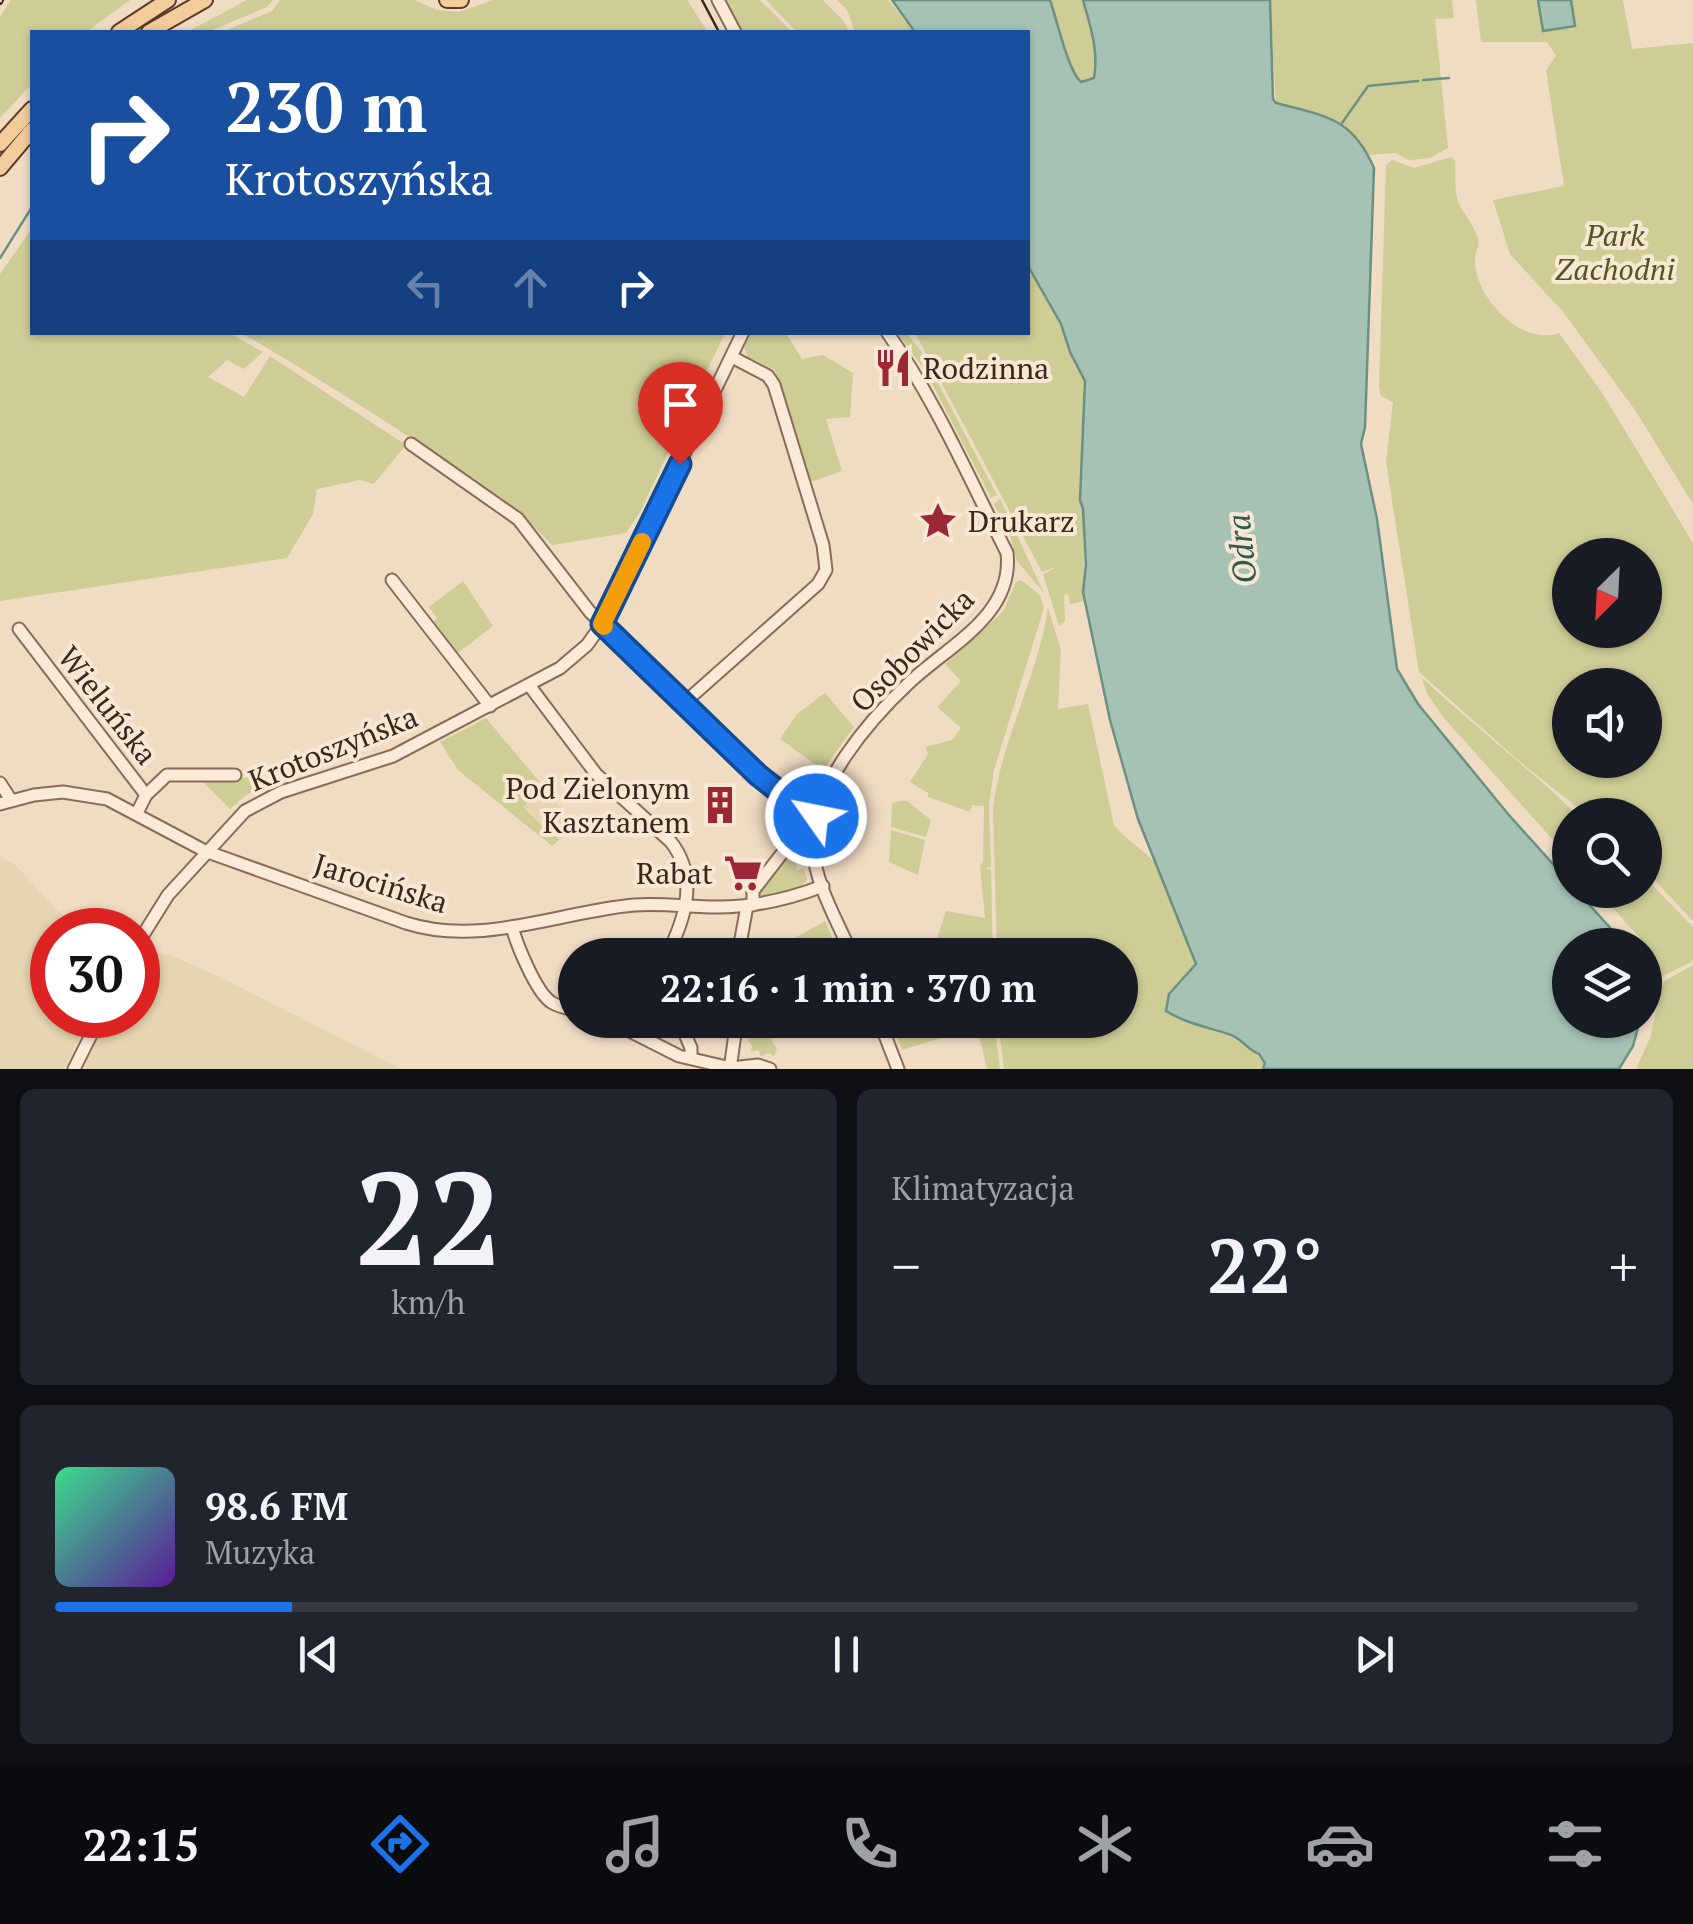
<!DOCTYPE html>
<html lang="pl">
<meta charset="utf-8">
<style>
:root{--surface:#171b24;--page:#20242c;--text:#f1f3f6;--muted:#9ea1a6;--line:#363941;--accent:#1a73e8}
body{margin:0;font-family:"PT Serif",serif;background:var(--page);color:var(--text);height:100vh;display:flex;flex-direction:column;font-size:38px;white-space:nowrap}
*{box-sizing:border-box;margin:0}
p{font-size:32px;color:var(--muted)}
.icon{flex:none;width:55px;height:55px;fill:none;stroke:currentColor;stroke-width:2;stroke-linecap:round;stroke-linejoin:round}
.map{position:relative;height:1069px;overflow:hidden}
.side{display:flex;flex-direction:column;gap:20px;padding:20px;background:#0d0f14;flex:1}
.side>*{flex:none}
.top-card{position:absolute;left:30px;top:30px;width:1000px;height:305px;border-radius:0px;box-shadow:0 2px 8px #0004;background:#1a4fa0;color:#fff;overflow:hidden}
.needle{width:65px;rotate:204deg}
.tools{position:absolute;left:1552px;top:538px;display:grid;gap:20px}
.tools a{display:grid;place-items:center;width:110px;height:110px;border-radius:50%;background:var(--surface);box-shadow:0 2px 8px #0004;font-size:50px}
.speed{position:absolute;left:30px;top:908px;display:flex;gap:20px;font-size:50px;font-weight:700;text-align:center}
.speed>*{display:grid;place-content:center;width:130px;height:130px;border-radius:50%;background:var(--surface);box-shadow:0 2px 8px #0004;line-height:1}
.speed .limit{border:15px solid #d22;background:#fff;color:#111}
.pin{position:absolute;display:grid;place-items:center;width:85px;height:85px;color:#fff;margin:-102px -42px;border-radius:50% 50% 50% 0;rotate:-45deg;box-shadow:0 0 10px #0007}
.pin .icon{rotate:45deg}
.me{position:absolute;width:110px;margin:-55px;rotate:303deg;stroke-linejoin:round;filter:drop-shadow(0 0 8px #0008)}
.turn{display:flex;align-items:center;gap:35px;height:210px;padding:0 30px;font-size:45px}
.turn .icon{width:130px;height:130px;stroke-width:2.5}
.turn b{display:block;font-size:70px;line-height:85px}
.lanes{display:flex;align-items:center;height:95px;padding:0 30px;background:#0003;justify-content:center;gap:50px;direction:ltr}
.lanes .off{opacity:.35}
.big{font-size:75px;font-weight:800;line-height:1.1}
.side .tile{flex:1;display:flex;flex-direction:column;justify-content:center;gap:15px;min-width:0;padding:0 35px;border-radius:15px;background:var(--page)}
.side .dial{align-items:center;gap:0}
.dial b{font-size:130px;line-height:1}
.song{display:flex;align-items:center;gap:30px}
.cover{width:120px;height:120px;border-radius:15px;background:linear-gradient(135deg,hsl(150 70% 55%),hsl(270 70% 35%))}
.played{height:10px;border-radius:5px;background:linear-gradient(90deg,var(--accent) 15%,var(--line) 15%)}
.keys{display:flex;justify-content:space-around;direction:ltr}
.heat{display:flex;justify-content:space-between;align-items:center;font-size:55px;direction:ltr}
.side .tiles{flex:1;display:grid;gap:20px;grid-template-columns:1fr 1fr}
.tile:last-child{grid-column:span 2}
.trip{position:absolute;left:558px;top:938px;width:580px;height:100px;border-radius:50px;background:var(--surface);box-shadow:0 2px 8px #0004;font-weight:800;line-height:100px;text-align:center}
.dock{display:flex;height:160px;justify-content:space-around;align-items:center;background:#090b0e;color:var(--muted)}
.dock .icon{width:70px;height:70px}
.dock .current{color:var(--accent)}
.dock b{font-size:45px;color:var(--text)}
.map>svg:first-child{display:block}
.farmland{fill:#e5d5b0}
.green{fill:#cecd96;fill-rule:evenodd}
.water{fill:#a5c2b5;stroke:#6c9182;stroke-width:2.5}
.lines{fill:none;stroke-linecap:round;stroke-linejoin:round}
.stream{stroke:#6c9182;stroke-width:2.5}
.minor-casing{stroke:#8a6c59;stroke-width:15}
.major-casing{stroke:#583b2d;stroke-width:18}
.minor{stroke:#faead7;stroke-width:11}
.major{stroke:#f4cb9a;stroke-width:14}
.tram{stroke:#3a271e;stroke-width:2.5}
.rail-casing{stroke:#3a271e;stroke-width:6}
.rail{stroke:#f7e7d3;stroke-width:2.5;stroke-dasharray:8;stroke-linecap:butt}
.route-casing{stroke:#114b97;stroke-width:25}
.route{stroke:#1a73e8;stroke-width:18}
.slow{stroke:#f59e0b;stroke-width:18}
.labels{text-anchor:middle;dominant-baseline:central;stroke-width:8;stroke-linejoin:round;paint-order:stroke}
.park-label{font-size:30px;font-style:italic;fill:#515724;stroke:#f7e7d3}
.poi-label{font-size:30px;fill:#3a271e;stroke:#f7e7d3;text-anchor:start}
.street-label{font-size:30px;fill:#3a271e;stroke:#f7e7d3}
.water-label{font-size:32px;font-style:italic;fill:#2c5a51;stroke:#f7e7d3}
</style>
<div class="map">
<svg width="1693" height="1069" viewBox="0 0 1693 1069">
<rect width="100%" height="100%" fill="#f0dcc3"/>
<g class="farmland">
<polygon points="543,786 576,825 560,839 550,834 522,807"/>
<polygon points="0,856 16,866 58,911 85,930 52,930 52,1015 91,1015 64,1069 0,1069"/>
<polygon points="151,953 168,954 220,977 401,1069 83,1069 110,1015 138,1015 138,960"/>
</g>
<g class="green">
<polygon points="11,0 130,0 86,32 32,32 32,84 0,118 0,17"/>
<polygon points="247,0 273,0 267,7 208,32 187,32"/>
<polygon points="280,0 414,0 437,10 459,12 493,0 687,0 708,32 222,32 272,11"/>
<polygon points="723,0 760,0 792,32 740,32"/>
<polygon points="766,0 823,0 844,21 849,32 797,32"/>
<polygon points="837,0 888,0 915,32 855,32 847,10"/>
<path d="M 1050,0 L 1083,0 C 1090,23 1105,59 1091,80 L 1080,82 L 1072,72 Z"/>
<path d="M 1270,0 L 1452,0 L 1454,18 L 1435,19 L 1448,148 L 1430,158 L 1409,160 L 1396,153 L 1369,155 C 1348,117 1315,113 1276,103 Z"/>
<polygon points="1476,0 1623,0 1632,49 1693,43 1693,504 1635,410 1563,312 1510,254 1493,200 1564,186 1546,70 1556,56 1547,42 1481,42"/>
<path d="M 1451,157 L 1455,161 C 1456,173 1454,190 1458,201 C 1463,214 1473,222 1477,236 C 1481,247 1476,248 1475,258 C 1473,296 1521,347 1559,333 L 1603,394 L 1693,543 L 1693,921 L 1645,870 L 1645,815 L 1587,815 L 1519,761 L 1419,672 L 1386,462 L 1393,402 L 1381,396 L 1379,387 L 1386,165 L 1392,160 L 1414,168 ZM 1645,555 L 1645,630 L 1570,630 L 1570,555 ZM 1570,685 L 1645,685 L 1645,760 L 1570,760 Z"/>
<polygon points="32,228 32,332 229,333 263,352 244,369 227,360 208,377 244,397 270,356 406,445 374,484 360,480 317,489 313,514 287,558 0,601 0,274"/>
<polygon points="1028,266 1047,297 1085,381 1080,500 1083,509 1085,601 1070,604 1068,594 1064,595 1065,621 1059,626 1043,574 1059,566 1042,572 915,333 1028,332"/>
<path d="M 241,333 L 725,333 L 640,512 L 626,533 L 552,545 C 512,502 460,470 411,438 C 355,402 299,366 241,333 Z"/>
<polygon points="751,333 786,333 802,359 823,355 853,373 850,417 826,419 842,471 810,482 775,370 748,357 744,347"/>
<polygon points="897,333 906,333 920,349 997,495 991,498 925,370"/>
<polygon points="1000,499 1044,593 1017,561 1010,536 994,504"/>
<polygon points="1021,580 1040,595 1044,608 994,770 989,805 991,867 984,868 991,870 993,955 924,955 937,938 946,911 985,918 980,866 983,861 984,806 972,805 970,812 928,797 928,793 910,782 928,754 925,747 952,740 961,728 937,707 961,681 945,664 1003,612 1016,582"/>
<polygon points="463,581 493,626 455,655 432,624 437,618 429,607"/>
<path d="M 1048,608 L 1061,650 L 1058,709 L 1088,704 L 1114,825 C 1127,841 1147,851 1159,868 C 1173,887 1185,933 1195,957 L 1195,968 L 1176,984 L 1226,1035 L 1243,1042 L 1265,1063 L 1263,1069 L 1004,1069 L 998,1020 L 1120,1020 L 1120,955 L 997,955 L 993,809 C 1001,739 1038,677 1048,608 Z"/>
<path d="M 1422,678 C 1473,725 1528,767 1577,815 L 1570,815 L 1570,859 L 1444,718 L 1427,694 Z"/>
<polygon points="825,693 854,727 823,770 780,739 797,714"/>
<polygon points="486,718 543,786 523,807 550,834 560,839 552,846 458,770 440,742"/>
<polygon points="198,777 275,778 245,796 230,809"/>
<polygon points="901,801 907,801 931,820 926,837 891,827 892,803"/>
<polygon points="891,830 925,840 918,875 889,862"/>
<polygon points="791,849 799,851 801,857 795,859 797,870 804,869 807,880 800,887 760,897 757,890"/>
<polygon points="1645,877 1693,927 1693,961 1663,976 1658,976 1646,945 1597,890 1645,890"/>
<polygon points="825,921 838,953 799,955 791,940"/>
<polygon points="1693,965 1693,1069 1636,1069 1650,1038 1663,982"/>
<polygon points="751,1020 762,1020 777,1050 774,1056 768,1053 761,1056 758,1050 751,1052 752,1046 746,1037 752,1033 746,1027 752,1025"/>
<polygon points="890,1020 994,1020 1000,1069 987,1069 977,1027 902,1050"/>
</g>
<g class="water">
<path d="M 892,0 L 1050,0 C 1057,20 1068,71 1081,82 L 1094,78 C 1099,50 1090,26 1083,0 L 1270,0 L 1273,99 L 1276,103 C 1325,116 1352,117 1374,168 L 1365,427 L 1361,444 L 1377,519 L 1397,669 L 1418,704 L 1508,814 L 1570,883 L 1570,890 L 1576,890 L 1622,941 L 1624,945 L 1570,945 L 1570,1020 L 1640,1020 L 1633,1046 L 1619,1069 L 1263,1069 L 1265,1063 L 1259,1054 C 1248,1050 1242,1039 1231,1035 C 1208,1027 1187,1024 1166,1011 L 1169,994 L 1196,964 L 1138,819 L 1110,720 L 1083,592 L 1086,565 L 1083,509 L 1080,500 L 1085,381 L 1070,352 L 1061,324 L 1028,266 L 1028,32 L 915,32 Z"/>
<polygon points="1538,0 1571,0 1575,26 1543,31"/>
</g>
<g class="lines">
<g class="stream">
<polyline points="1423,80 1449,78"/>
<polyline points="1342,123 1368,86 1418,81"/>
<polyline points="0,258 32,207"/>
</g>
<g class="minor-casing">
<g id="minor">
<polyline points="718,0 735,32"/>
<polyline points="411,444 518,519 590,612 758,775 800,809 815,816"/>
<polyline points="392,580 490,706"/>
<polyline points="19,629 146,795"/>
<path d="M 529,685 L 596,774 L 671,842 C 699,878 685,919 667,955"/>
<polyline points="684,703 818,584 826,570 823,545 774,385 768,376 732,357"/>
<polyline points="0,783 11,800"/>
<path d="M 0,804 L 34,795 L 63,792 L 107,799 L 205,851 L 406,923 C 481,947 558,912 634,905 C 662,903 690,907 718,907 C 755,907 789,899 823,886"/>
<polyline points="137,813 146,795 167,775 235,775"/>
<polyline points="753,905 753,891 787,847"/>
<path d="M 512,927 C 517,945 536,992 551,1002 C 558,1007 567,1008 575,1010"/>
<polyline points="138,943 168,895 245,811 281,792 393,756 560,668 587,645 602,624 743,332"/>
<polyline points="738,955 747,906"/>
<path d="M 852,955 C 838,922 815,884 813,848 C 810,788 869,720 911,681 C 950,645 1014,614 1007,553 C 969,478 936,401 887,332"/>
<polyline points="608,1020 679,1056 731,1068 758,1065 770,1069"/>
<polyline points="679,1020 691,1048 691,1058"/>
<polyline points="879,1020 898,1069"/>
<polyline points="74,1069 101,1015"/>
<polyline points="730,1069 737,1020"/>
</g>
</g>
<g class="major-casing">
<g id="major">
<polyline points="447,0 461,0"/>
<polyline points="119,32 168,0"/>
<polyline points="149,32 205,0"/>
<polyline points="0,144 32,109"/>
<polyline points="0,168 32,130"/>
</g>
</g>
<use href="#minor" class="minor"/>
<use href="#major" class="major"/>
<polyline class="tram" points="702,0 719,32"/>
<g class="rail-casing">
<polyline id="rail" points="0,2 1,0"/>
</g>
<use href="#rail" class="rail"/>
</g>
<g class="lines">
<g class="route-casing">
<polyline id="route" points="680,464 602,624 758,775 800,808 816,816"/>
</g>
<use href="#route" class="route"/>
<polyline class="slow" points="604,626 602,624 642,542"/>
</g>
<defs>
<g id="restaurant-bare" transform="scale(3)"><path d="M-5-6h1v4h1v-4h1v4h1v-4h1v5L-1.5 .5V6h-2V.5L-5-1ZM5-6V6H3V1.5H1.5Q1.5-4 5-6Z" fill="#9b2739" stroke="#f7e7d3" stroke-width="2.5" paint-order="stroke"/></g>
<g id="sight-bare" transform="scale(3)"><path d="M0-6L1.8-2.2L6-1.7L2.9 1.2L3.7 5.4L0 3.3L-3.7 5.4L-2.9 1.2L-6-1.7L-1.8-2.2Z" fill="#9b2739" stroke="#f7e7d3" stroke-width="2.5" paint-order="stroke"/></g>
<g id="building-bare" transform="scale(3)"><path d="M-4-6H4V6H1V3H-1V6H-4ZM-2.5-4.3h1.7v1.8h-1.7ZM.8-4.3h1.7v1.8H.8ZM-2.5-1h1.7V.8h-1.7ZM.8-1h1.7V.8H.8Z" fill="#9b2739" stroke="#f7e7d3" stroke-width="2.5" paint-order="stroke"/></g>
<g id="supermarket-bare" transform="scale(3)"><path d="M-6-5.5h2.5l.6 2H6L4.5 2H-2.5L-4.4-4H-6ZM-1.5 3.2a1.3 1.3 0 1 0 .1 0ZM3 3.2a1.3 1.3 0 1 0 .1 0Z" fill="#9b2739" stroke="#f7e7d3" stroke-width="2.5" paint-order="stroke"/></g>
</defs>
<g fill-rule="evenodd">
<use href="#restaurant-bare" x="893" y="368"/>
<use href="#sight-bare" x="938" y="521"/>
<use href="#building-bare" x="720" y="805"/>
<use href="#supermarket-bare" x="743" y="873"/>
</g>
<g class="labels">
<g class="park-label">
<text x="1615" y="235">Park<tspan x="1615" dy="34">Zachodni</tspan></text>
</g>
<g class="poi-label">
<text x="923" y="368">Rodzinna</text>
<text x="968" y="521">Drukarz</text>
<text x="690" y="788" text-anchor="end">Pod Zielonym<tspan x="690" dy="34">Kasztanem</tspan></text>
<text x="713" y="873" text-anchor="end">Rabat</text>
</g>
<g class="street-label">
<text transform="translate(912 650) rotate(-45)">Osobowicka</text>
<text transform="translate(108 705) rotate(52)">Wieluńska</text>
<text transform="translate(333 748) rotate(-22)">Krotoszyńska</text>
<text transform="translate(381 883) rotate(17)">Jarocińska</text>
</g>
<g class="water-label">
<text transform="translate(1241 549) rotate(-96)">Odra</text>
</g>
</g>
</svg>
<div class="tools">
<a><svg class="needle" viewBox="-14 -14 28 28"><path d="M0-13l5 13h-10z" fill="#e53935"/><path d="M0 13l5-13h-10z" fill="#9ea1a6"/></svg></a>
<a><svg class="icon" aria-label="sound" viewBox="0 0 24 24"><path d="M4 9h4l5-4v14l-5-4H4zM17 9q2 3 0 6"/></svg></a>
<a><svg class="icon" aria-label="search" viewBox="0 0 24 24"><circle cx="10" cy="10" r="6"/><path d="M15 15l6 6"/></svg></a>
<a><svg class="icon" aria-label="layers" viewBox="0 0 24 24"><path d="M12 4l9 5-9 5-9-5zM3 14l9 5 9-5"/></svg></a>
</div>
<div class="speed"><div class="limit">30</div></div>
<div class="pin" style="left:680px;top:464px;background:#d93025"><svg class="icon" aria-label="arrive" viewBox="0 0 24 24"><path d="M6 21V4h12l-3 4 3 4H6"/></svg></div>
<svg class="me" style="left:816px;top:816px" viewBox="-20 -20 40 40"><circle r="17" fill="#1a73e8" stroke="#fff" stroke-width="3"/><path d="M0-11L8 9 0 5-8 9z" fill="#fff"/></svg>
<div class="trip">22:16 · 1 min · 370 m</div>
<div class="top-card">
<div class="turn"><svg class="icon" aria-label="right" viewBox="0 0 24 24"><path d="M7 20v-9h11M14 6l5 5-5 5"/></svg><div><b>230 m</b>Krotoszyńska</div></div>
<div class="lanes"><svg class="icon off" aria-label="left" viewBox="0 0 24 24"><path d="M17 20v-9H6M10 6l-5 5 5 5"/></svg><svg class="icon off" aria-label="ahead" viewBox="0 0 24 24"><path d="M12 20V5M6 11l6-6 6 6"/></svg><svg class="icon" aria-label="right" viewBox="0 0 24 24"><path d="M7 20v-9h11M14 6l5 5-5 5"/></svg></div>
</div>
</div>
<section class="side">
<div class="tiles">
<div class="tile dial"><b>22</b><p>km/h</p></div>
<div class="tile"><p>Klimatyzacja</p>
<div class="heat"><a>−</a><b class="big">22°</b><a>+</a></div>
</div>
<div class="tile">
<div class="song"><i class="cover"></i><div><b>98.6 FM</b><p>Muzyka</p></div></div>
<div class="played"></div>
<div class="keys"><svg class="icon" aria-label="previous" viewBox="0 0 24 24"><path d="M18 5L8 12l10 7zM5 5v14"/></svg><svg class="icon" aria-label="pause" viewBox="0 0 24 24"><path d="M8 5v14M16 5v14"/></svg><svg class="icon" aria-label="next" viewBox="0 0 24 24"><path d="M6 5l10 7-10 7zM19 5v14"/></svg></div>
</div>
</div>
</section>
<nav class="dock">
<b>22:15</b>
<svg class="icon current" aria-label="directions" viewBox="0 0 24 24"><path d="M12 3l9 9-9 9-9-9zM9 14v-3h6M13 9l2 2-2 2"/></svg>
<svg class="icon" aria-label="music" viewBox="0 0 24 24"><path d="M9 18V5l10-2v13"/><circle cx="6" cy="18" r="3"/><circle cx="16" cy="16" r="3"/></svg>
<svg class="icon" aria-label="phone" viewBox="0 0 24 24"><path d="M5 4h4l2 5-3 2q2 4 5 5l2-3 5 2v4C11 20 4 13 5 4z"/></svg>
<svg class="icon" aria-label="climate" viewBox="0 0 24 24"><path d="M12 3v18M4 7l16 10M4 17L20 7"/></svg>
<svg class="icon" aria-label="car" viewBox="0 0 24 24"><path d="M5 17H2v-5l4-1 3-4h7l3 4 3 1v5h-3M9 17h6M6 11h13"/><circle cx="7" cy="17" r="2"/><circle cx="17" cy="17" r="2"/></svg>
<svg class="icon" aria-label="filters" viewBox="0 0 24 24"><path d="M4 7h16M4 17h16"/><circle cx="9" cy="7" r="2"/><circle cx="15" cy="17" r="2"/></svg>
</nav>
